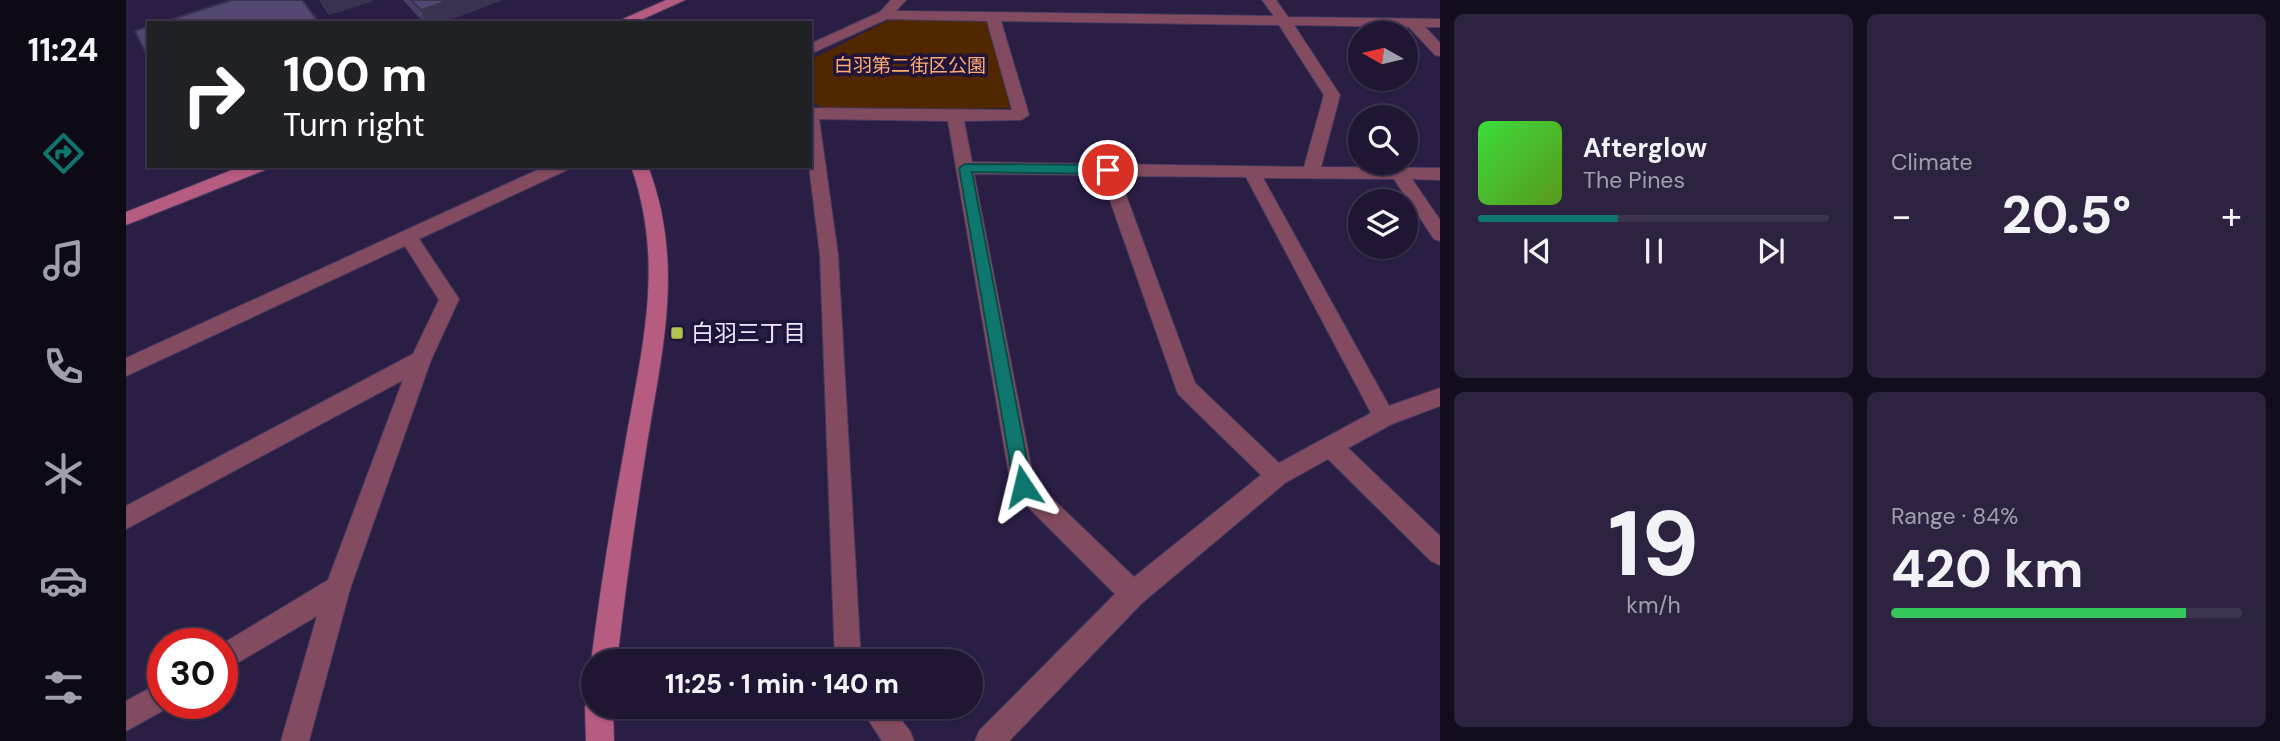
<!DOCTYPE html>
<meta charset="utf-8">
<style>
:root{--surface:#201634;--page:#2d2340;--text:#f1f3f6;--muted:#a29fac;--line:#3d354f;--accent:#0f766e}
body{margin:0;font-family:"DM Sans","Noto Sans JP",sans-serif;background:var(--page);color:var(--text);height:100vh;display:flex;flex-direction:column;font-size:26px;white-space:nowrap}
*{box-sizing:border-box;margin:0}
p{font-size:23px;color:var(--muted)}
.icon{flex:none;width:38px;height:38px;fill:none;stroke:currentColor;stroke-width:2;stroke-linecap:round;stroke-linejoin:round}
.map{position:relative;flex:1;overflow:hidden}
.panel{display:flex;flex-direction:column;gap:14px;padding:14px;background:#120c1d;width:840px}
.panel>*{flex:none}
.top-card{position:absolute;left:21px;top:21px;width:665px;height:147px;border-radius:0px;box-shadow:0 2px 5px #0004,0 0 0 2px var(--line);background:#202124;color:#fff;overflow:hidden}
.needle{width:46px;rotate:278deg}
.buttons{position:absolute;left:1222px;top:21px;display:grid;gap:14px}
.buttons a{display:grid;place-items:center;width:70px;height:70px;border-radius:50%;background:var(--surface);box-shadow:0 2px 5px #0004,0 0 0 2px var(--line);font-size:35px}
.speed{position:absolute;left:21px;top:628px;display:flex;gap:14px;font-size:35px;font-weight:700;text-align:center}
.speed>*{display:grid;place-content:center;width:91px;height:91px;border-radius:50%;background:var(--surface);box-shadow:0 2px 5px #0004,0 0 0 2px var(--line);line-height:1}
.speed .limit{border:10px solid #d22;background:#fff;color:#111}
.pin{position:absolute;display:grid;place-items:center;width:60px;height:60px;color:#fff;margin:-30px;border:4px solid #fff;border-radius:50%;box-shadow:0 2px 7px #0007}
.me{position:absolute;width:77px;margin:-38px;rotate:350deg;stroke-linejoin:round;filter:drop-shadow(0 0 5px #0008)}
.turn{display:flex;align-items:center;gap:24px;height:147px;padding:0 21px;font-size:32px}
.turn .icon{width:91px;height:91px;stroke-width:2.5}
.turn b{display:block;font-size:49px;line-height:60px}
.big{font-size:52px;font-weight:800;line-height:1.1}
.panel .card{flex:1;display:flex;flex-direction:column;justify-content:center;gap:10px;min-width:0;padding:0 24px;border-radius:10px;background:var(--page)}
.panel .dial{align-items:center;gap:0}
.dial b{font-size:91px;line-height:1}
.song{display:flex;align-items:center;gap:21px}
.cover{width:84px;height:84px;border-radius:10px;background:linear-gradient(135deg,hsl(120 70% 55%),hsl(90 70% 35%))}
.played{height:7px;border-radius:4px;background:linear-gradient(90deg,var(--accent) 40%,var(--line) 40%)}
.keys{display:flex;justify-content:space-around;direction:ltr}
.heat{display:flex;justify-content:space-between;align-items:center;font-size:38px;direction:ltr}
.charge{height:10px;border-radius:5px;background:linear-gradient(90deg,#34c759 84%,var(--line) 0)}
.panel .tiles{flex:1;display:grid;gap:14px;grid-template-columns:repeat(2,1fr)}
.trip{position:absolute;left:455px;top:649px;width:402px;height:70px;border-radius:35px;background:var(--surface);box-shadow:0 2px 5px #0004,0 0 0 2px var(--line);font-weight:800;line-height:70px;text-align:center}
main{display:flex;flex:1;min-height:0}
.tab-bar{display:flex;flex-direction:column;width:126px;justify-content:space-around;align-items:center;background:#0d0915;color:var(--muted)}
.tab-bar .icon{width:49px;height:49px}
.tab-bar .active{color:var(--accent)}
.tab-bar b{font-size:32px;color:var(--text)}
.map>svg:first-child{display:block}
.green{fill:#512700}
.lines{fill:none;stroke-linecap:round;stroke-linejoin:round}
.street-casing{stroke:#463a5f;stroke-width:2}
.secondary-casing{stroke:#463a5f;stroke-width:2}
.street{fill:#834b60;fill-rule:evenodd}
.secondary{fill:#b65c80;fill-rule:evenodd}
.wall{fill:#483e63}
.shaded-wall{fill:#3b3250}
.building{fill:#544873;stroke:#3b3250;stroke-width:2}
.route{fill:#0f766e;stroke:#0a4d48;stroke-width:2}
.poi-dot{fill:#b2c34c;stroke:#21143a;stroke-width:2.5}
.labels{text-anchor:middle;dominant-baseline:central;stroke-width:7;stroke-linejoin:round;paint-order:stroke}
.far-park-label{font-size:19px;fill:#fdad72;stroke:#21143a}
.poi-label{font-size:23px;fill:#ede8fd;stroke:#21143a;text-anchor:start}
</style>
<main>
<nav class="tab-bar">
<b>11:24</b>
<svg class="icon active" aria-label="directions" viewBox="0 0 24 24"><path d="M12 3l9 9-9 9-9-9zM9 14v-3h6M13 9l2 2-2 2"/></svg>
<svg class="icon" aria-label="music" viewBox="0 0 24 24"><path d="M9 18V5l10-2v13"/><circle cx="6" cy="18" r="3"/><circle cx="16" cy="16" r="3"/></svg>
<svg class="icon" aria-label="phone" viewBox="0 0 24 24"><path d="M5 4h4l2 5-3 2q2 4 5 5l2-3 5 2v4C11 20 4 13 5 4z"/></svg>
<svg class="icon" aria-label="climate" viewBox="0 0 24 24"><path d="M12 3v18M4 7l16 10M4 17L20 7"/></svg>
<svg class="icon" aria-label="car" viewBox="0 0 24 24"><path d="M5 17H2v-5l4-1 3-4h7l3 4 3 1v5h-3M9 17h6M6 11h13"/><circle cx="7" cy="17" r="2"/><circle cx="17" cy="17" r="2"/></svg>
<svg class="icon" aria-label="filters" viewBox="0 0 24 24"><path d="M4 7h16M4 17h16"/><circle cx="9" cy="7" r="2"/><circle cx="15" cy="17" r="2"/></svg>
</nav>
<div class="map">
<svg width="1314" height="741" viewBox="0 0 1314 741">
<rect width="100%" height="100%" fill="#2b1e45"/>
<polygon class="green" points="765,19 865,20 884,108 700,111 684,100 684,60"/>
<g class="lines">
<g class="street-casing">
<g id="street">
<path d="M 765,0 L 780,0 L 770,11 L 1148,16 L 1136,0 L 1150,0 L 1162,17 L 1314,19 L 1314,27 L 1299,27 L 1314,43 L 1314,56 L 1309,55 L 1283,27 L 1168,25 L 1214,95 L 1195,167 L 1314,168 L 1314,180 L 1286,179 L 1314,220 L 1314,241 L 1308,239 L 1268,179 L 1137,178 L 1263,406 L 1314,388 L 1314,406 L 1266,424 L 1222,448 L 1314,536 L 1314,565 L 1305,561 L 1202,459 L 1159,483 L 1016,603 L 883,741 L 849,741 L 853,731 L 989,594 L 889,494 L 885,486 L 822,121 L 693,119 L 712,255 L 735,662 L 709,662 L 694,255 L 683,166 L 684,108 L 886,110 L 861,21 L 761,19 L 684,54 L 684,44 L 754,12 ZM 875,21 L 1153,25 L 1198,95 L 1178,167 L 846,162 L 838,121 L 895,120 L 903,115 ZM 848,174 L 975,175 L 1052,394 L 1135,475 L 1008,577 L 908,481 ZM 993,176 L 1120,177 L 1245,413 L 1153,463 L 1069,383 Z"/>
<polygon points="420,166 443,166 441,170 293,239 333,299 305,360 224,589 183,741 155,741 191,616 96,672 96,644 202,580 277,380 0,529 0,506 287,354 313,300 279,246 0,376 0,358"/>
<polygon points="37,681 37,704 47,705 0,731 0,701"/>
<polygon points="734,707 765,707 784,731 788,741 756,741"/>
</g>
</g>
<g class="secondary-casing">
<g id="secondary">
<polygon points="540,0 559,0 508,23 488,23"/>
<polygon points="116,166 141,166 139,170 0,225 0,212"/>
<path d="M 505,166 L 522,166 C 559,264 536,350 520,450 C 509,520 499,591 491,662 L 467,662 L 467,668 L 465,662 C 474,591 485,521 498,451 C 515,351 540,265 505,166 Z"/>
<polygon points="467,696 467,707 487,707 488,741 460,741 459,707 463,697"/>
</g>
</g>
<use href="#street" class="street"/>
<use href="#secondary" class="secondary"/>
</g>
<g class="wall">
<polygon points="193,0 247,0 247,1 203,15"/>
<polygon points="277,0 377,0 315,23 298,23"/>
</g>
<g class="shaded-wall">
<polygon points="207,0 247,0 247,1 203,15 197,3"/>
<polygon points="324,0 377,0 315,23 300,23 295,10"/>
</g>
<g class="building">
<polygon points="106,0 176,0 193,23 34,23"/>
<polygon points="194,0 207,0 197,3"/>
<polygon points="285,0 324,0 295,10"/>
<polygon points="23,26 23,60 9,31"/>
</g>
<polygon class="route" points="839,164 982,165 988,170 982,174 846,172 906,486 903,491 897,494 890,491 888,486 833,168"/>
<rect class="poi-dot" x="544" y="326" width="14" height="14" rx="3.5"/>
<g class="labels">
<g class="far-park-label">
<text x="784" y="65">白羽第二街区公園</text>
</g>
<g class="poi-label">
<text x="565" y="333">白羽三丁目</text>
</g>
</g>
</svg>
<div class="buttons">
<a><svg class="needle" viewBox="-14 -14 28 28"><path d="M0-13l5 13h-10z" fill="#e53935"/><path d="M0 13l5-13h-10z" fill="#a29fac"/></svg></a>
<a><svg class="icon" aria-label="search" viewBox="0 0 24 24"><circle cx="10" cy="10" r="6"/><path d="M15 15l6 6"/></svg></a>
<a><svg class="icon" aria-label="layers" viewBox="0 0 24 24"><path d="M12 4l9 5-9 5-9-5zM3 14l9 5 9-5"/></svg></a>
</div>
<div class="speed"><div class="limit">30</div></div>
<div class="pin" style="left:982px;top:170px;background:#d93025"><svg class="icon" aria-label="arrive" viewBox="0 0 24 24"><path d="M6 21V4h12l-3 4 3 4H6"/></svg></div>
<svg class="me" style="left:897px;top:486px" viewBox="-20 -20 40 40"><path d="M0-17L14 15 0 8-14 15z" fill="#0f766e" stroke="#fff" stroke-width="4"/></svg>
<div class="trip">11:25 · 1 min · 140 m</div>
<div class="top-card">
<div class="turn"><svg class="icon" aria-label="right" viewBox="0 0 24 24"><path d="M7 20v-9h11M14 6l5 5-5 5"/></svg><div><b>100 m</b>Turn right</div></div>
</div>
</div>
<section class="panel">
<div class="tiles">
<div class="card">
<div class="song"><i class="cover"></i><div><b>Afterglow</b><p>The Pines</p></div></div>
<div class="played"></div>
<div class="keys"><svg class="icon" aria-label="previous" viewBox="0 0 24 24"><path d="M18 5L8 12l10 7zM5 5v14"/></svg><svg class="icon" aria-label="pause" viewBox="0 0 24 24"><path d="M8 5v14M16 5v14"/></svg><svg class="icon" aria-label="next" viewBox="0 0 24 24"><path d="M6 5l10 7-10 7zM19 5v14"/></svg></div>
</div>
<div class="card"><p>Climate</p>
<div class="heat"><a>−</a><b class="big">20.5°</b><a>+</a></div>
</div>
<div class="card dial"><b>19</b><p>km/h</p></div>
<div class="card"><p>Range · 84%</p><b class="big">420 km</b><div class="charge"></div></div>
</div>
</section>
</main>
